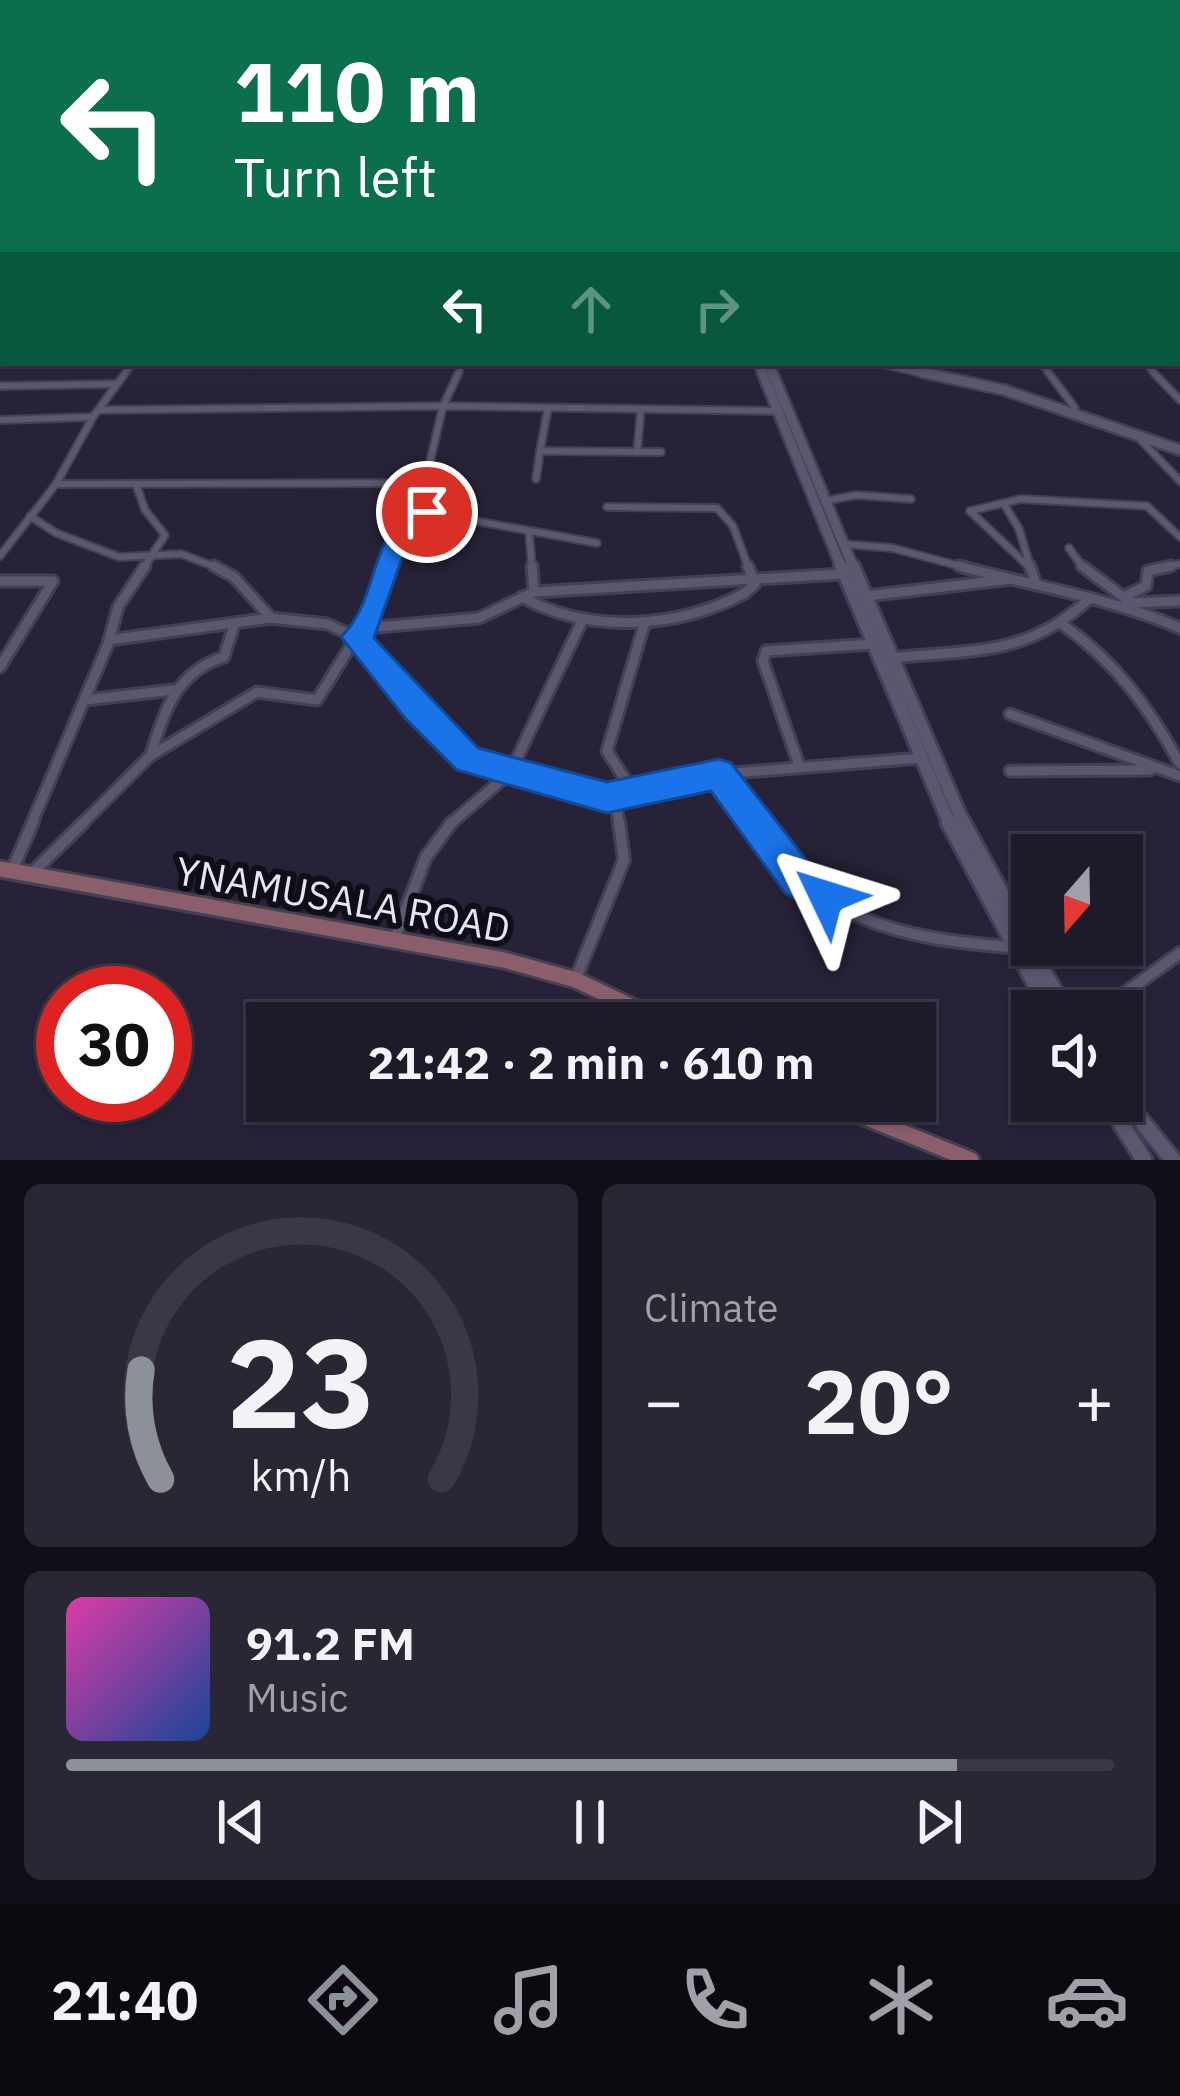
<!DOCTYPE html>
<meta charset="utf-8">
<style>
:root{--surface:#1d1a29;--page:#2a2735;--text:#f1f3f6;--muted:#a0a1a8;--line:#3b3846;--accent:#8c9099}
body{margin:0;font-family:"IBM Plex Sans",sans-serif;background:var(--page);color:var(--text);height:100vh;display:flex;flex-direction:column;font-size:45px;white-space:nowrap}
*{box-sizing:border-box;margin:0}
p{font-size:39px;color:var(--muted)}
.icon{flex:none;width:66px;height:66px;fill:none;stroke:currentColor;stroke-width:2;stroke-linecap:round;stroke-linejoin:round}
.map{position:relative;height:1160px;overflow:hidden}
.details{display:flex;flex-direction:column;gap:24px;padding:24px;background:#100e17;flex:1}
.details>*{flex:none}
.guide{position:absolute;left:0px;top:0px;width:1182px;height:366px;box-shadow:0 3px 9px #0004,0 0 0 3px var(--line);background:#0b6e4f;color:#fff;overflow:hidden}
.needle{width:78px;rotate:200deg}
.tools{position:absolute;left:1011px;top:834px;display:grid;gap:24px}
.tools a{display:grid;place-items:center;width:132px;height:132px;border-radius:0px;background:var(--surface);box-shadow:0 3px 9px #0004,0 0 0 3px var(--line);font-size:60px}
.speed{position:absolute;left:36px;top:966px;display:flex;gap:24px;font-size:60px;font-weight:700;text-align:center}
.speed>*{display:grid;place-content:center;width:156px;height:156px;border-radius:50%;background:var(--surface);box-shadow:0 3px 9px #0004,0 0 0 3px var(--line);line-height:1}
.speed .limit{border:18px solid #d22;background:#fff;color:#111}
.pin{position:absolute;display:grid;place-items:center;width:102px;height:102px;color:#fff;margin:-51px;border:6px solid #fff;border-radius:50%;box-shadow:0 3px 12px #0007}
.me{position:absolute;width:132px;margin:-66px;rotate:311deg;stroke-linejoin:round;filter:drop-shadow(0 0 9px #0008)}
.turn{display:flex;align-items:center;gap:42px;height:252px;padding:0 36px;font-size:54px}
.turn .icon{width:156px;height:156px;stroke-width:2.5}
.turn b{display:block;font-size:84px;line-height:102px}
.lanes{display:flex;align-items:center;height:114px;padding:0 36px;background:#0003;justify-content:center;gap:60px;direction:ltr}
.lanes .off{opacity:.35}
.big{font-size:90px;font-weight:700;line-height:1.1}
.details .card{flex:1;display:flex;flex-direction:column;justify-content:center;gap:18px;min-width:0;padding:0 42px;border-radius:18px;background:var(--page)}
.details .dial{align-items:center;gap:0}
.dial svg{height:312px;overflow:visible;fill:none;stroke:var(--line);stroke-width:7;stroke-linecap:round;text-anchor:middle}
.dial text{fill:var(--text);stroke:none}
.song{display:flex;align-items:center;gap:36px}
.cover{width:144px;height:144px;border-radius:18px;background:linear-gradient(135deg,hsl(320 70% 55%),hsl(220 70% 35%))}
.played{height:12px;border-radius:6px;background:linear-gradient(90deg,var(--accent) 85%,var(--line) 85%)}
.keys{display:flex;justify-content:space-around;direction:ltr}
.heat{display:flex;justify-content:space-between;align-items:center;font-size:66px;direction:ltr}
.details .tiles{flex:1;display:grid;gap:24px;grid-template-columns:1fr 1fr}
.card:last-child{grid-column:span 2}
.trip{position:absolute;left:246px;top:1002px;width:690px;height:120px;border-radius:0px;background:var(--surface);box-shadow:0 3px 9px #0004,0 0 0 3px var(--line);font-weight:700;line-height:120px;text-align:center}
.tabs{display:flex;height:192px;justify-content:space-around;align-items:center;background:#0c0a10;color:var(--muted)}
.tabs .icon{width:84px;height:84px}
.tabs .selected{color:var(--accent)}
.tabs b{font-size:54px;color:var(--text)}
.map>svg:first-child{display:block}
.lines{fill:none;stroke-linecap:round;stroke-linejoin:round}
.minor-far3-casing{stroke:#443f51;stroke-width:9}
.minor-far2-casing{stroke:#443f51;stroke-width:10}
.minor-far1-casing{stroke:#443f51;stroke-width:15}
.minor-casing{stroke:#443f51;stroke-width:16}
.tertiary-far3-casing{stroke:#443f51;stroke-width:12}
.tertiary-far2-casing{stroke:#443f51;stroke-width:14}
.tertiary-far1-casing{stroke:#443f51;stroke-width:18}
.tertiary-casing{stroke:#443f51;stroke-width:21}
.secondary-casing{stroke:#443f51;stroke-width:21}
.minor-far3{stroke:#5c576f;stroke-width:4.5}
.minor-far2{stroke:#5c576f;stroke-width:6}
.minor-far1{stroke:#5c576f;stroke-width:9}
.minor{stroke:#5c576f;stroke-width:10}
.tertiary-far3{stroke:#5c576f;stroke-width:8}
.tertiary-far2{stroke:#5c576f;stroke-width:9}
.tertiary-far1{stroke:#5c576f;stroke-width:12}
.tertiary{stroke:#5c576f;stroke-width:15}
.secondary{stroke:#8a5f6b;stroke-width:15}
.route{fill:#1a73e8;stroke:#114b97;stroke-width:3}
.labels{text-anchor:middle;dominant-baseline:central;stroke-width:12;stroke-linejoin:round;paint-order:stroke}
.near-street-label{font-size:39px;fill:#e7e4f3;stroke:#0f0d17}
</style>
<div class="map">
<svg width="1180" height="1160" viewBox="0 0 1180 1160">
<rect width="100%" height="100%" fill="#272237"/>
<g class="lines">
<g class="minor-far3-casing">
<g id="minor-far3">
<polyline points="1041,363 1050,375"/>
<polyline points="1145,363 1156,375"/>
<polyline points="124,375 133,363"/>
<polyline points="457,375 463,363"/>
</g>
</g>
<g class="minor-far2-casing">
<g id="minor-far2">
<polyline points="1048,372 1075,408"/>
<polyline points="1153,372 1180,400"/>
<polyline points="0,386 116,384"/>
<polyline points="98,410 443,406 778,411"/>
<polyline points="0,420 91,417"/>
<polyline points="1136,435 1180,481"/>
<polyline points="540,451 548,408"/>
<polyline points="637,452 641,409"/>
<polyline points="536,479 540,451 661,452"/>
<polyline points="56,484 425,483 443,406 459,372"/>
<polyline points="137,487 145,510 165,535 143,569"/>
<polyline points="825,501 856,495 911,499"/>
<polyline points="1004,504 1019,529 1031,569"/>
<polyline points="607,507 717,508 733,526 749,569"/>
<polyline points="970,511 1021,499 1147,506 1180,537"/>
<polyline points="970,511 1027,565"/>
<polyline points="426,512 597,543"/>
<polyline points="30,516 56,533 119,557 181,554 221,569"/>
<polyline points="529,531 532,569"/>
<polyline points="844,544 892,548 971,569"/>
<polyline points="1069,548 1084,569"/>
<polyline points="0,556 56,484 93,417 126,372"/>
<polyline points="385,569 398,544 430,507 425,483"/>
<polyline points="1158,569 1180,564"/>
</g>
</g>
<g class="minor-far1-casing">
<g id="minor-far1">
<polyline points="386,566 368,620 356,637 468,760 606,797 719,774 754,825"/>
<polyline points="532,566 534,592"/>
<path d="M 959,566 C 1034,586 1110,598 1180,628"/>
<polyline points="1030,566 1035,581"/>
<polyline points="1082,566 1126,599"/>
<polyline points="0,581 53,581 0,667"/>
<polyline points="866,596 1012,579"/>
<path d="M 522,597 C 589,634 677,629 745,593 L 755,584 L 748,566"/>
<polyline points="1128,603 1180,601"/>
<polyline points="1131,603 1127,595 1146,586 1148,571 1171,566"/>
<path d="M 1063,625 C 1115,661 1150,709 1180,764"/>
<polyline points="367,628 479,618 534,592 843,574"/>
<polyline points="109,640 271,618"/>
<path d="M 891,658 C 971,649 1024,658 1088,600"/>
<polyline points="85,700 173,690"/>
<polyline points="1010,714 1180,776"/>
<path d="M 151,754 C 165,710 176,672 224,657 L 234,625"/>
<polyline points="800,768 763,661 766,651 873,644"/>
<polyline points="1010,771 1150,770"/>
<polyline points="720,774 921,758"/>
<polyline points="633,792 607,751 644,625"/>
<polyline points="615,797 619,825"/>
<polyline points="31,825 108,644 118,607 145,566"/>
<polyline points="81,825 150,756 257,692 317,700 356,637 327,624 271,618 234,577 214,566"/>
<polyline points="449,825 510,773 582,621"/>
</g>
</g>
<g class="minor-casing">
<g id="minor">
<path d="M 752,822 C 818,921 897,938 1010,947"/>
<polyline points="13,868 33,822"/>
<polyline points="32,873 84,822"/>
<polyline points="394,940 426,857 452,822"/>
<polyline points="576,978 624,860 619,822"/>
<polyline points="1100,1011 1180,953"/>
</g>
</g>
<g class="tertiary-far3-casing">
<g id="tertiary-far3">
<polyline points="758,363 763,375"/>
<polyline points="768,363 773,375"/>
<polyline points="881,363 935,375"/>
</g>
</g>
<g class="tertiary-far2-casing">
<g id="tertiary-far2">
<polyline points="762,372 842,569"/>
<polyline points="772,372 854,569"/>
<polyline points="921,372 1004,390 1180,450"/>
</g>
</g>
<g class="tertiary-far1-casing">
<g id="tertiary-far1">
<polyline points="841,566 950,825"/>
<polyline points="853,566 964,825"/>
</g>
</g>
<g class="tertiary-casing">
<g id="tertiary">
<polyline points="949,822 1050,1011"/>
<polyline points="962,822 1065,1011"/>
<polyline points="1122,1097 1173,1160"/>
<polyline points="1107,1101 1144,1160"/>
</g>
</g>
<g class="secondary-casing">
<g id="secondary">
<polyline points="0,869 504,960 576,980 666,1023"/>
<polyline points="825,1101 971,1160"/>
</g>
</g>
<use href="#minor-far3" class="minor-far3"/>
<use href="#minor-far2" class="minor-far2"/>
<use href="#minor-far1" class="minor-far1"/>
<use href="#minor" class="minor"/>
<use href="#tertiary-far3" class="tertiary-far3"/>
<use href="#tertiary-far2" class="tertiary-far2"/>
<use href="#tertiary-far1" class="tertiary-far1"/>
<use href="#tertiary" class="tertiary"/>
<use href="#secondary" class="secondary"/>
</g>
<linearGradient id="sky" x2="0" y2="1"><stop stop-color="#15131e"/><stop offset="0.58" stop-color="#41445e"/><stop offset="1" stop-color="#41445e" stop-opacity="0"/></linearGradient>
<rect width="1180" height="389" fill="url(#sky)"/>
<path class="route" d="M 427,504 L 439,512 L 413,538 L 401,561 L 374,638 L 478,748 L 607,782 L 719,759 L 731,763 L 812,867 L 840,884 L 845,897 L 840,911 L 826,916 L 785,893 L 711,791 L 607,813 L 457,770 L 405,718 L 341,637 C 345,632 350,628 353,622 C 379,585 373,520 427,504 Z"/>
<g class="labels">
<g class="near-street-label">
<text transform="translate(343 899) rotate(10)">YNAMUSALA ROAD</text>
</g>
</g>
</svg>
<div class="tools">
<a><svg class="needle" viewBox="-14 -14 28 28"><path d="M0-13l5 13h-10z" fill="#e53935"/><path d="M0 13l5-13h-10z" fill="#a0a1a8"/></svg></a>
<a><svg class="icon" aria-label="sound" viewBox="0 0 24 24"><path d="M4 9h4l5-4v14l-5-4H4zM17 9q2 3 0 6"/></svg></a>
</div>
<div class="speed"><div class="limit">30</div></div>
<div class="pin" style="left:427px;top:512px;background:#d93025"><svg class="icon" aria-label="arrive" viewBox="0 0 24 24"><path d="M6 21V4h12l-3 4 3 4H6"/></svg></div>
<svg class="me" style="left:826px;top:897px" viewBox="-20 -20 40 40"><path d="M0-17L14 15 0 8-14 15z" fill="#1a73e8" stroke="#fff" stroke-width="4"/></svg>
<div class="trip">21:42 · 2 min · 610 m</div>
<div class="guide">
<div class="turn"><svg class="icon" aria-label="left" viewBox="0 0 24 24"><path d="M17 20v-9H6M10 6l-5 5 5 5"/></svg><div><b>110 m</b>Turn left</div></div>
<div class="lanes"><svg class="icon" aria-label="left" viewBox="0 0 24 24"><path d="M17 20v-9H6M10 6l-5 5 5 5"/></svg><svg class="icon off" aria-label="ahead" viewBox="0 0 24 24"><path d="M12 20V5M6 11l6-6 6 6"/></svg><svg class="icon off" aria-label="right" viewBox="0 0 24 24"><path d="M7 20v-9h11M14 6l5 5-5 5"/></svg></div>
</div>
</div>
<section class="details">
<div class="tiles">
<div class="card dial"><svg viewBox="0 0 100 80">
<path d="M14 69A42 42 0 1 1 86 69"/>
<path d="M14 69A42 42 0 0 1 9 41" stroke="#8c9099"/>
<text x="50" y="56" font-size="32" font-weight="700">23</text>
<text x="50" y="72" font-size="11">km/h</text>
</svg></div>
<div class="card"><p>Climate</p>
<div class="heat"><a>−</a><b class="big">20°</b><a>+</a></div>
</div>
<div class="card">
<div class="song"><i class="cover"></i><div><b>91.2 FM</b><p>Music</p></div></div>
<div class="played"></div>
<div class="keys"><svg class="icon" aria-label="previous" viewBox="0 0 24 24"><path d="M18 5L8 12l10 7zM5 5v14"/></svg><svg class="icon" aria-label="pause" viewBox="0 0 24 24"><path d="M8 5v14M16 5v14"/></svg><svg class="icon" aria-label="next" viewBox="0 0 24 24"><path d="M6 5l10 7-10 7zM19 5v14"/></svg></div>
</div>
</div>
</section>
<nav class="tabs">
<b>21:40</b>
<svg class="icon selected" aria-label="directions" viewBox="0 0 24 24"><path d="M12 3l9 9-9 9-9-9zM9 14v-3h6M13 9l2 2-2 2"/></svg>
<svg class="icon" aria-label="music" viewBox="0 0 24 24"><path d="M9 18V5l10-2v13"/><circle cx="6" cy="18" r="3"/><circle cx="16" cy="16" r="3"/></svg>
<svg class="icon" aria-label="phone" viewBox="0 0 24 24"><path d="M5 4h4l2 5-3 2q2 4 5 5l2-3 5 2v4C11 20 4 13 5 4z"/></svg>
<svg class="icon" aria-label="climate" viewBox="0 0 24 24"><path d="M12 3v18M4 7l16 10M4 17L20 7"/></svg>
<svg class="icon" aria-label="car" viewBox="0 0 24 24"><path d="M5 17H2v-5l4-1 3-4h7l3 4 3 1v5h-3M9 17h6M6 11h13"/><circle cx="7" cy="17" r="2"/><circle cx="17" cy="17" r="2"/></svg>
</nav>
